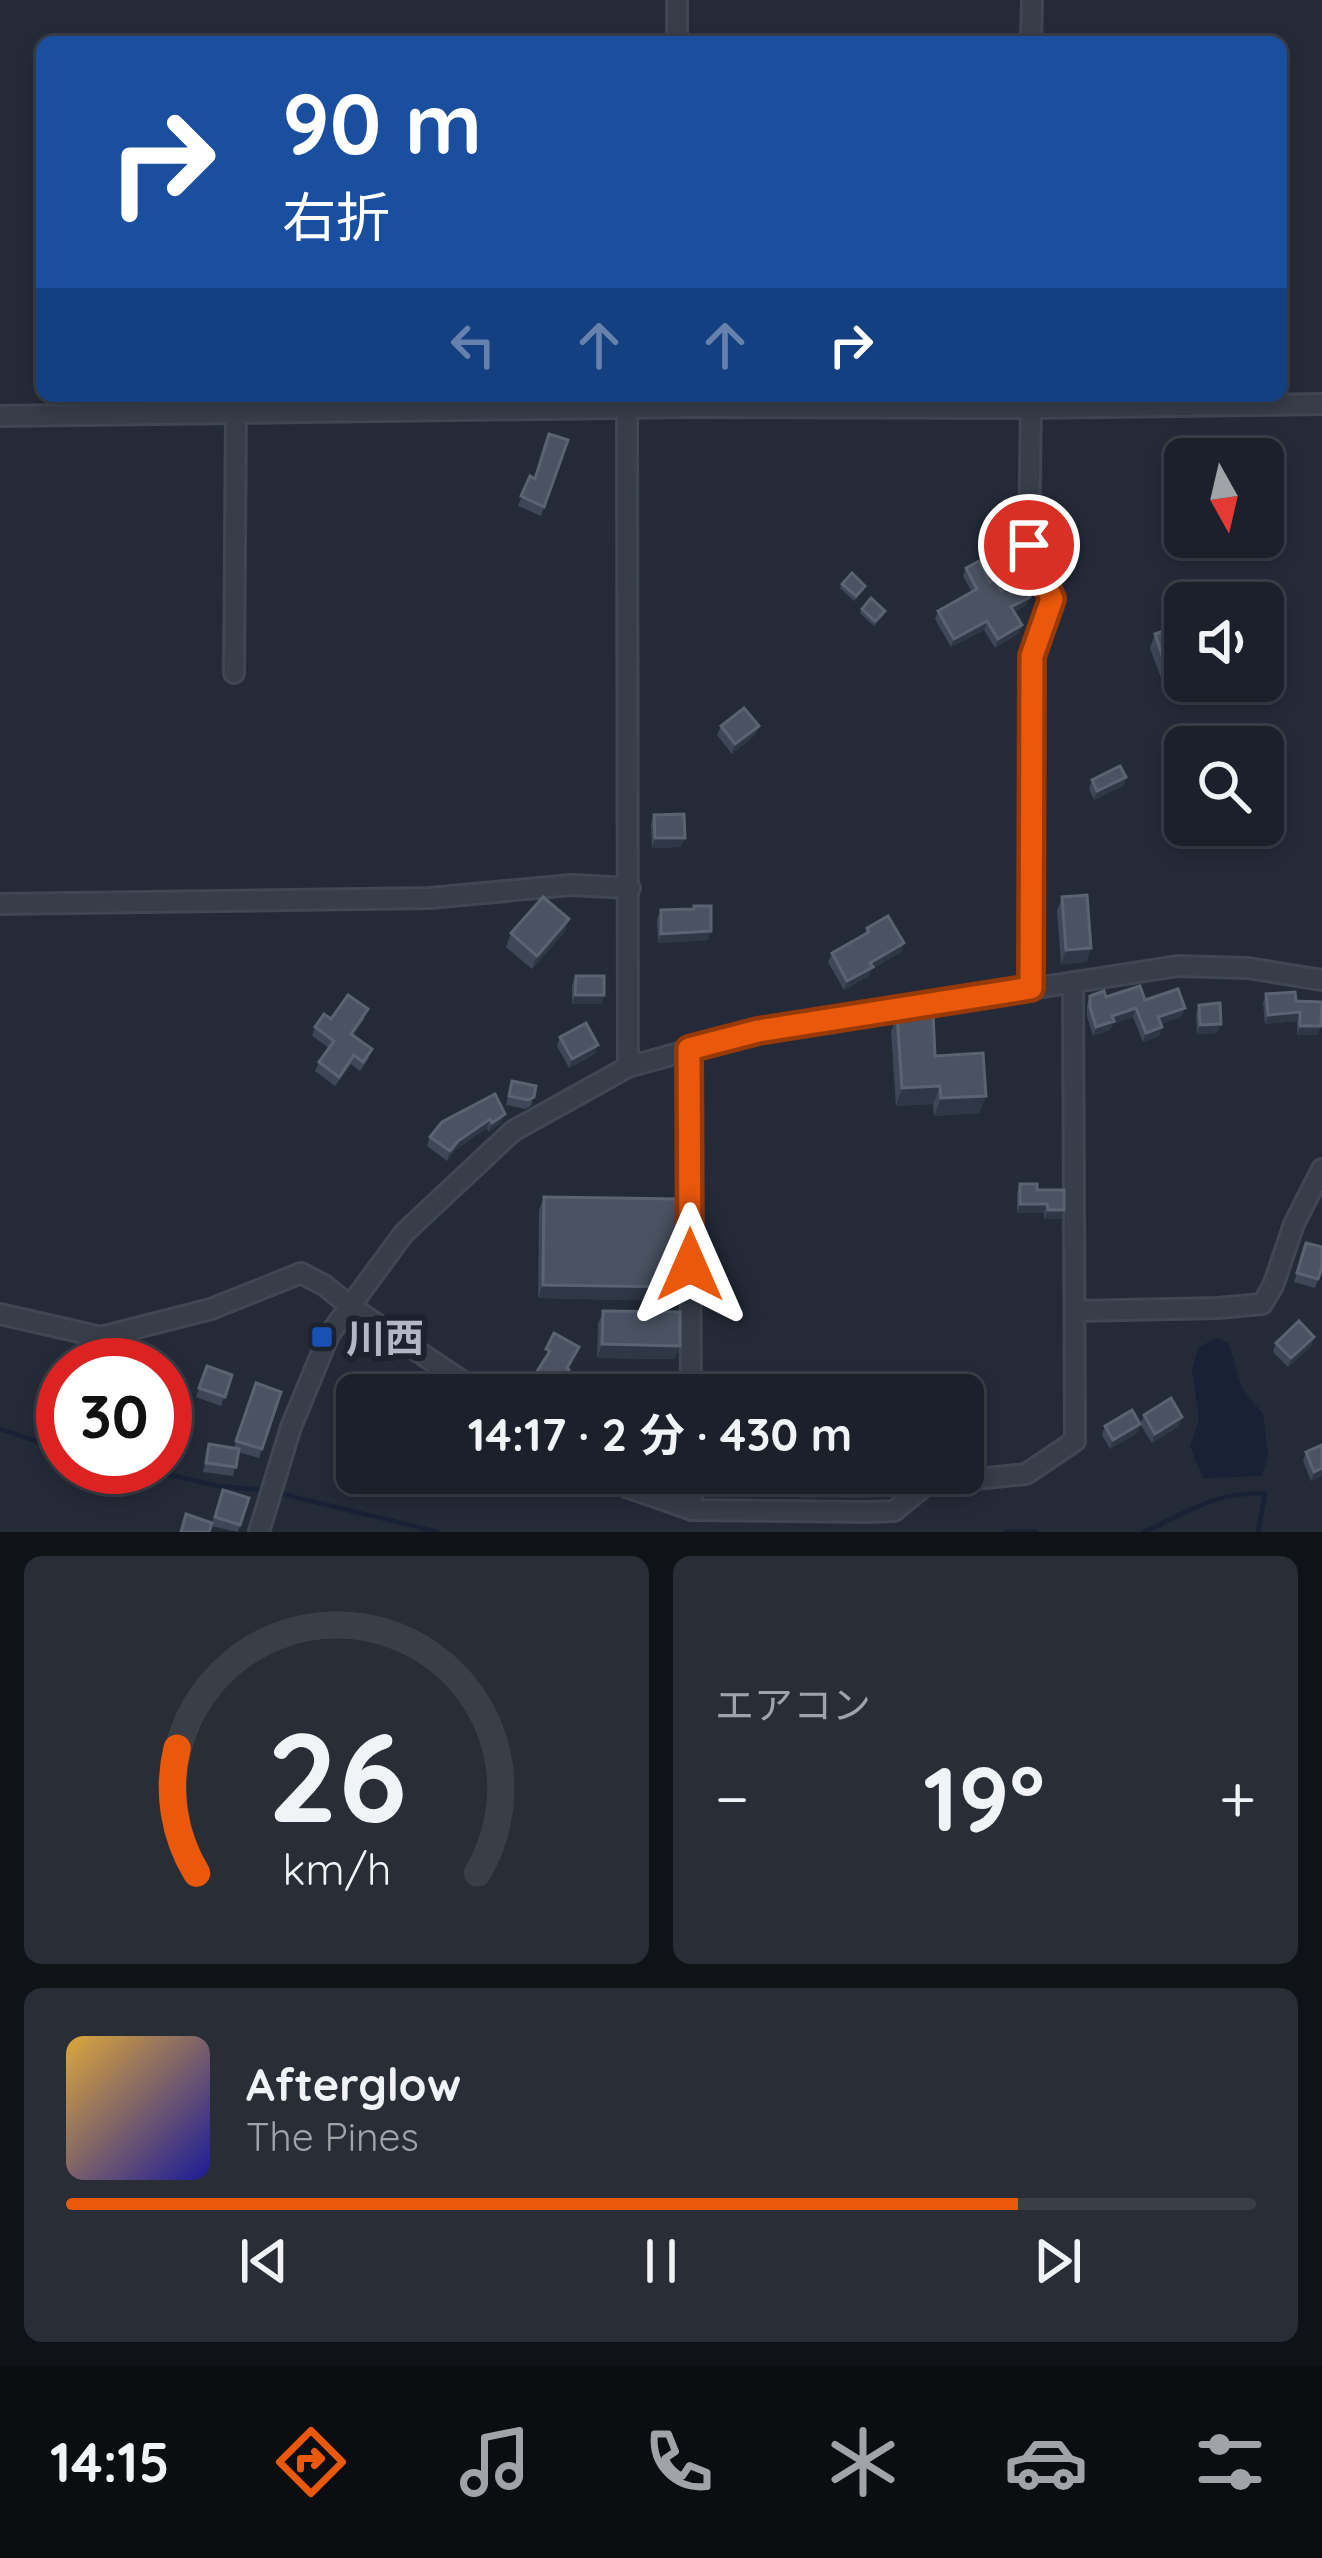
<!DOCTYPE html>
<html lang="ja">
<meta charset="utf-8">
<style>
:root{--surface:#1b202a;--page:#282d36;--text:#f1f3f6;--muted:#a0a3a8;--line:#393e47;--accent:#ea580c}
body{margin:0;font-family:Quicksand,"Noto Sans JP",sans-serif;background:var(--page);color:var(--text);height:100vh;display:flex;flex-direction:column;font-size:45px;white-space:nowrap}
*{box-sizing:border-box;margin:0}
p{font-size:39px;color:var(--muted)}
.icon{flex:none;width:66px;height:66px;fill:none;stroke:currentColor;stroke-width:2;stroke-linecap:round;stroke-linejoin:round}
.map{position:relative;height:1532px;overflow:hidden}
.panel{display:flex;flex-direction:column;gap:24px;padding:24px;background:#0f1217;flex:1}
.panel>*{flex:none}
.banner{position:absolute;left:36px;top:36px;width:1251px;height:366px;border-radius:18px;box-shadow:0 6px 18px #0003,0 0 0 3px var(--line);background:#1a4fa0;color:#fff;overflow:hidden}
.needle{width:78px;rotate:172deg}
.fabs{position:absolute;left:1164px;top:438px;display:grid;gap:24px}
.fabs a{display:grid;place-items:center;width:120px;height:120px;border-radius:18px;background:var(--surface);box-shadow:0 6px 18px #0003,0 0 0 3px var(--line);font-size:60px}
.speed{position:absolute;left:36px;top:1338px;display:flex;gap:24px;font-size:60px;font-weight:700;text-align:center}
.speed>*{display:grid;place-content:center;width:156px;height:156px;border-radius:50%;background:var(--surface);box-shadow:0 6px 18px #0003,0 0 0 3px var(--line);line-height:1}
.speed .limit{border:18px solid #d22;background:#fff;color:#111}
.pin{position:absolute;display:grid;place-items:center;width:102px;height:102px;color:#fff;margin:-51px;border:6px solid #fff;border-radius:50%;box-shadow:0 3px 12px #0007}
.me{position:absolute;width:132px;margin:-66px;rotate:0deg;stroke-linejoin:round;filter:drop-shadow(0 0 9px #0008)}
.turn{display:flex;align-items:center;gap:42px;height:252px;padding:0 48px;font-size:54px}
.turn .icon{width:156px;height:156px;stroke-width:2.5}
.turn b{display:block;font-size:84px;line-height:102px}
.lanes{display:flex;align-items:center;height:114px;padding:0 48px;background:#0003;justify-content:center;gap:60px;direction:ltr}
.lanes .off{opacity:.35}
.big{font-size:90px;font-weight:700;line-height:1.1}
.panel .tile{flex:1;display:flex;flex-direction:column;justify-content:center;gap:18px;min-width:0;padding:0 42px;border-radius:18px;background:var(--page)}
.panel .dial{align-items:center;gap:0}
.dial svg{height:312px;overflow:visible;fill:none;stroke:var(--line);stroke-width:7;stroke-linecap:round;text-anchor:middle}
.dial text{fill:var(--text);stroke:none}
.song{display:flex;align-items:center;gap:36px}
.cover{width:144px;height:144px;border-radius:18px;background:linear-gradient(135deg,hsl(40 70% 55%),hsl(240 70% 35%))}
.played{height:12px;border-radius:6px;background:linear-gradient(90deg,var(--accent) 80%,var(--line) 80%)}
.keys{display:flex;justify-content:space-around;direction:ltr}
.heat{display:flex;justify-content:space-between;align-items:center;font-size:66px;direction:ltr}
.panel .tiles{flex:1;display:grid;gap:24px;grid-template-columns:1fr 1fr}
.tile:last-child{grid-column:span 2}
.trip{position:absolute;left:336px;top:1374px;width:648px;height:120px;border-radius:18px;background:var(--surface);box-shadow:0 6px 18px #0003,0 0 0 3px var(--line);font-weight:700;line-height:120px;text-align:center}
.tab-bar{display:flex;height:192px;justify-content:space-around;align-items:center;background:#0b0d11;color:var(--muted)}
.tab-bar .icon{width:84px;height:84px}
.tab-bar .selected{color:var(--accent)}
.tab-bar b{font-size:54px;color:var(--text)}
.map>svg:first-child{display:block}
.water{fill:#182135}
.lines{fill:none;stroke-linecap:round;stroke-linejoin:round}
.stream{stroke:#182135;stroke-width:4.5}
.minor-casing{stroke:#404652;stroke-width:24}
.minor{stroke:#373d49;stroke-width:18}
.wall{fill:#3f4657}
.shaded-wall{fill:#2f3646}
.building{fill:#4b5363;stroke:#5b6272;stroke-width:3}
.route-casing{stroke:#983908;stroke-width:30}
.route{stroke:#ea580c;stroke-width:21}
.transit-dot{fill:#1a4fb4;stroke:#1c222e;stroke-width:4.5}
.labels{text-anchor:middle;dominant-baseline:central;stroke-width:12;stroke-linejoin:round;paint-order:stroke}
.poi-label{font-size:39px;font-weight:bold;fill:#b2b7c5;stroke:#1c222e;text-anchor:start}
</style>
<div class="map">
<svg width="1322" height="1532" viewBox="0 0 1322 1532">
<rect width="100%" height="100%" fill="#242a38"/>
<polygon class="water" points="1216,1338 1228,1342 1242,1388 1263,1414 1268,1455 1262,1476 1203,1478 1190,1446 1199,1419 1192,1370 1198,1348"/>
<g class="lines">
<g class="stream">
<polyline points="0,1429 63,1450"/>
<polyline points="136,1467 218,1486 263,1490"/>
<polyline points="274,1492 438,1532"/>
<polyline points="1006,1532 1036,1532"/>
<path d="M 1144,1532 C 1186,1513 1218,1490 1265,1494 L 1258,1532"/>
</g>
<g class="minor-casing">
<g id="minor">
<polyline points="677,42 677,0"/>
<polyline points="1031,42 1032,0"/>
<polyline points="1031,401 1029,545 1052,599 1032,656 1031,988"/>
<polyline points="627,408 628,1067"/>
<polyline points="0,416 691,407 1031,408 1322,404"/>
<polyline points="234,673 236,413"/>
<polyline points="0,904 430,898 571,885 630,888"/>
<polyline points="689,1049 691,1395"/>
<polyline points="1076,1311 1218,1308 1262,1304 1273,1286 1294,1224 1322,1169"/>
<polyline points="0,1314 101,1337 211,1309 301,1273 324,1285 350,1306 483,1395"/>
<polyline points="600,1473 629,1488 692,1510 869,1512 894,1511 927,1484 1026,1474 1075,1441 1073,982"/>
<polyline points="692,1473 692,1510"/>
<polyline points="259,1532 291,1427 329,1335 404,1233 513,1131 628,1067 758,1031 1178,966 1248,968 1322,980"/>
</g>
</g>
<use href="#minor" class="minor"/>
</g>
<g class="wall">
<polygon points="568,440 541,516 518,506 530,476 535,478"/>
<polygon points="1011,559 1029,571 1027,575 1018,580 1009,563"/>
<polygon points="966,568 1001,591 1030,597 1027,605 1014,612 1022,625 1019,633 995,648 984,630 951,647 935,619 938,611 972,592 963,576"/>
<polygon points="842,584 864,590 854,601 840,588"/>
<polygon points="862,609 884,615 874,626 860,613"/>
<polygon points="1155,634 1185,639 1165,689 1150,648"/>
<polygon points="721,726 759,726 755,735 732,754 717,735"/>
<polygon points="1126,777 1123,786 1094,800 1089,789 1092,780"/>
<polygon points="654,815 681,847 652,848 651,824"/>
<polygon points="1062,897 1091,948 1086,962 1061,964 1057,911"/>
<polygon points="693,909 708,940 658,943 657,919 661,910"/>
<polygon points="569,919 564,933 532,969 506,947 511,933"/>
<polygon points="867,928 904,943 901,952 872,969 869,976 844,990 828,962 832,953 864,935"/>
<polygon points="576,976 604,995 601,1004 572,1004 572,985"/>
<polygon points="1266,994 1296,1001 1321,1026 1317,1035 1297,1035 1297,1021 1265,1024 1263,1003"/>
<polygon points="1090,996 1145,1000 1185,1008 1181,1017 1161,1024 1162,1027 1159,1036 1143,1042 1133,1017 1113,1024 1110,1030 1093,1036 1087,1016 1087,1005"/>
<polygon points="1199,1005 1217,1033 1197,1034 1196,1014"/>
<polygon points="897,1014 935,1056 986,1096 979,1113 934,1116 933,1104 896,1106 891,1032"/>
<polygon points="365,1018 353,1035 369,1058 360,1071 351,1064 335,1086 315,1071 319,1062 329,1048 312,1036 315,1027 331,1019"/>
<polygon points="560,1037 595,1054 569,1068 557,1046"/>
<polygon points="512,1081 536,1086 531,1106 525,1109 506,1105"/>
<polygon points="495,1094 501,1123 488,1132 487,1128 455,1150 447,1161 427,1146 430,1137"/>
<polygon points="1020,1184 1037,1190 1064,1210 1061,1219 1044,1219 1044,1213 1017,1213 1017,1193"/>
<polygon points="544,1197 677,1287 672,1301 538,1298 539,1210"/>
<polygon points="1306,1243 1322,1267 1315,1288 1294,1282"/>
<polygon points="603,1311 675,1359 597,1358 598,1324"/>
<polygon points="1314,1337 1311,1346 1288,1367 1273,1352 1276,1343"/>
<polygon points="207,1366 232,1375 221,1406 196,1397"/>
<polygon points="256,1383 281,1392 259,1458 238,1452 233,1476 203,1472 209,1444 234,1448"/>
<polygon points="1144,1415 1179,1426 1152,1443 1140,1424"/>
<polygon points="1140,1424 1137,1433 1110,1449 1102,1435 1105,1426"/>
<polygon points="1322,1445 1322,1476 1311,1481 1303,1461 1306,1452"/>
<polygon points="706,1473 779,1473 777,1478 736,1478 731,1496 706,1495"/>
<polygon points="800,1473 875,1473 872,1498 800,1498"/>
<polygon points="223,1490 249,1498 238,1532 211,1526"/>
</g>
<g class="shaded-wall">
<polygon points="1030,597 1027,605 1008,615 1011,607"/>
<polygon points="987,621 984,630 951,647 954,639"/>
<polygon points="1022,625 1019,633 995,648 998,639"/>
<polygon points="1185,670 1185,681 1187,681 1165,689 1169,676"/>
<polygon points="759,726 755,735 732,754 735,744"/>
<polygon points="1126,777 1123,786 1094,800 1097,791"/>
<polygon points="655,838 685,838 681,847 652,848"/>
<polygon points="569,919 564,933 532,969 537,956"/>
<polygon points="711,931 708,940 658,943 661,934"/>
<polygon points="904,943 901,952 872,969 869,976 844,990 847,981 870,963"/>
<polygon points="1091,948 1086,962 1061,964 1066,950"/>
<polygon points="575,995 604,995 601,1004 572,1004"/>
<polygon points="1136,1008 1133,1017 1113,1024 1110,1030 1093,1036 1096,1027 1112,1016"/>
<polygon points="1185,1008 1181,1017 1155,1026 1158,1017"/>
<polygon points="1300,1012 1297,1021 1265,1024 1268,1015"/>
<polygon points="1221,1024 1217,1033 1197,1034 1200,1025"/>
<polygon points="1300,1026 1321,1026 1317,1035 1297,1035"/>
<polygon points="1162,1027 1159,1036 1143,1042 1146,1033"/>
<polygon points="598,1045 595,1054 569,1068 572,1059"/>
<polygon points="940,1086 933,1104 896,1106 902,1088"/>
<polygon points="986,1096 979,1113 934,1116 941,1098"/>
<polygon points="505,1114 501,1123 488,1132 492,1123"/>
<polygon points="490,1119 487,1128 455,1150 447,1161 450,1151 458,1141"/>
<polygon points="1020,1204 1047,1204 1044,1213 1017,1213"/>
<polygon points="1048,1210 1064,1210 1061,1219 1044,1219"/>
<polygon points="543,1285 677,1287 672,1301 538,1298"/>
<polygon points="1314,1337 1311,1346 1288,1367 1291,1358"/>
<polygon points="602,1344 680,1346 675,1359 597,1358"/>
<polygon points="1182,1417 1179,1426 1152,1443 1155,1434"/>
<polygon points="1140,1424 1137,1433 1110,1449 1113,1440"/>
<polygon points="1322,1468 1322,1476 1311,1481 1314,1472"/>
<polygon points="733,1473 779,1473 777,1478 731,1477"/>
<polygon points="710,1482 736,1482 731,1496 706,1495"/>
<polygon points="804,1489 876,1489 872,1498 800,1498"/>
</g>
<g class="building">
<polygon points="549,434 568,440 544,507 521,496 530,476 535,479"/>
<polygon points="1021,553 1029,571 1019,575 1011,559"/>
<polygon points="979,561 990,582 994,579 1001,591 1021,580 1030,597 1011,607 1022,625 998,639 987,621 954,639 938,611 977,589 966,568"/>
<polygon points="852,573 865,586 856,596 842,584"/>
<polygon points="871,598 885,611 875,621 862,609"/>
<polygon points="1180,625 1185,639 1185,670 1169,676 1155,634"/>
<polygon points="744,708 759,726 735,744 721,726"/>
<polygon points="1120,766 1126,777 1097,791 1092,780"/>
<polygon points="684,814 685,838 655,838 654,815"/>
<polygon points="1087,895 1091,948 1066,950 1062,897"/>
<polygon points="543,897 569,919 537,956 511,933"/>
<polygon points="694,906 711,906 711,931 661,934 661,910 694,909"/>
<polygon points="888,916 904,943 870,963 873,967 847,981 832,953 869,932 867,928"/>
<polygon points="576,976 604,976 604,995 575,995"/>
<polygon points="1140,986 1145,1000 1178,989 1185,1008 1158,1017 1162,1027 1146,1033 1136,1008 1112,1016 1114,1021 1096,1027 1090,1007 1090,996 1104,991 1106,997"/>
<polygon points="1295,992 1296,1001 1322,1002 1321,1026 1300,1026 1300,1012 1268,1015 1266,994"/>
<polygon points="348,995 368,1009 351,1034 372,1049 363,1062 354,1055 339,1077 319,1062 334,1041 315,1027 324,1014 331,1019"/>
<polygon points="1220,1003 1221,1024 1200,1025 1199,1005"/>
<polygon points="933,1012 935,1056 983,1053 986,1096 941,1098 940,1086 902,1088 897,1014"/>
<polygon points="586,1023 598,1045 572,1059 560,1037"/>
<polygon points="512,1081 536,1086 534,1097 528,1100 509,1096"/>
<polygon points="495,1094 505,1114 492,1123 490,1119 458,1141 450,1151 430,1137 442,1122"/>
<polygon points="1020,1184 1037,1184 1037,1190 1064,1190 1064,1210 1048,1210 1047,1204 1020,1204"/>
<polygon points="544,1197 678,1199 677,1287 543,1285"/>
<polygon points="1306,1243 1322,1247 1322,1267 1318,1279 1297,1273"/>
<polygon points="603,1311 680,1312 680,1346 602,1344"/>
<polygon points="1299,1321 1314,1337 1291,1358 1276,1343"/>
<polygon points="554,1333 579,1347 567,1368 569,1370 553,1395 512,1395 506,1391 515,1379 527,1387 550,1351 546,1349"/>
<polygon points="207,1366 232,1375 225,1397 199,1388"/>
<polygon points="256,1383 281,1392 262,1449 236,1441"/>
<polygon points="1171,1398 1182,1417 1155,1434 1144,1415"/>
<polygon points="1132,1410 1140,1424 1113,1440 1105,1426"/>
<polygon points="209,1444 239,1449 236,1467 206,1463"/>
<polygon points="1322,1445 1322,1468 1314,1472 1306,1452"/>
<polygon points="711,1473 736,1473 736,1482 710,1482"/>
<polygon points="803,1473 875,1473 876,1489 804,1489"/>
<polygon points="223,1490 249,1498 240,1525 215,1517"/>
<polygon points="186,1514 212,1523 209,1532 181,1532"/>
</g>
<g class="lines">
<g class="route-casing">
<polyline id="route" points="690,1265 689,1049 758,1031 1031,988 1032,656 1052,599 1029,545"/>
</g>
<use href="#route" class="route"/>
</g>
<rect class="transit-dot" x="310" y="1325" width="24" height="24" rx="6"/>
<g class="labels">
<g class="poi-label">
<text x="346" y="1337">川西</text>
</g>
</g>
</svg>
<div class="fabs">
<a><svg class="needle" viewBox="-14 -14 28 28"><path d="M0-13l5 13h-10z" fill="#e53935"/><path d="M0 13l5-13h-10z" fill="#a0a3a8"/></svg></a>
<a><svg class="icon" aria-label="sound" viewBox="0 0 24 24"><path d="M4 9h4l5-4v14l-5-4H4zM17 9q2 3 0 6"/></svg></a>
<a><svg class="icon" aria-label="search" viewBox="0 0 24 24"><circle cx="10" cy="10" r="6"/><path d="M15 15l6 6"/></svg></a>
</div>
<div class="speed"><div class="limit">30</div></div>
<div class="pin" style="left:1029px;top:545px;background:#d93025"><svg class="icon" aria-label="arrive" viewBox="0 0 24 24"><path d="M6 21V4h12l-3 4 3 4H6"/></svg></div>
<svg class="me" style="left:690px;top:1265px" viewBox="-20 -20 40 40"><path d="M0-17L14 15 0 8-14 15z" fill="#ea580c" stroke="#fff" stroke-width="4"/></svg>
<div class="trip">14:17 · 2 分 · 430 m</div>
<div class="banner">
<div class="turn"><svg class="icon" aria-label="right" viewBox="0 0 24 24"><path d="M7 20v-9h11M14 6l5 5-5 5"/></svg><div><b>90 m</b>右折</div></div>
<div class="lanes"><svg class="icon off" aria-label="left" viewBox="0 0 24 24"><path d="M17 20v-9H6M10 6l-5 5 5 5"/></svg><svg class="icon off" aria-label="ahead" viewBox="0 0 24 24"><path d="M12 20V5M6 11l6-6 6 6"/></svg><svg class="icon off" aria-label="ahead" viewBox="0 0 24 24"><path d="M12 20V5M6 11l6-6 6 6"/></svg><svg class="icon" aria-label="right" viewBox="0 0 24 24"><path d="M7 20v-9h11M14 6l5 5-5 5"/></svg></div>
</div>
</div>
<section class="panel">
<div class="tiles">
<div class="tile dial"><svg viewBox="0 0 100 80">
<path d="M14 69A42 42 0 1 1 86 69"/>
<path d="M14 69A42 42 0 0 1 9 37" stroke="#ea580c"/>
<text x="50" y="56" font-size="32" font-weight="700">26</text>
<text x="50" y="72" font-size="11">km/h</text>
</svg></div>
<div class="tile"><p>エアコン</p>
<div class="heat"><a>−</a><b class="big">19°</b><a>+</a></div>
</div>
<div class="tile">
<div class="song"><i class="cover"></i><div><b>Afterglow</b><p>The Pines</p></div></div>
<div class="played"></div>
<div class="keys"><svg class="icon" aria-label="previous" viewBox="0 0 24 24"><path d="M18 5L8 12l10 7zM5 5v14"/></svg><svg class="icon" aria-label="pause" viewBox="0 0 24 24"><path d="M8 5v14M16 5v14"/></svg><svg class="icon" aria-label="next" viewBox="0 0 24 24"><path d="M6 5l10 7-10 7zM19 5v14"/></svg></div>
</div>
</div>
</section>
<nav class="tab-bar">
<b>14:15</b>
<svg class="icon selected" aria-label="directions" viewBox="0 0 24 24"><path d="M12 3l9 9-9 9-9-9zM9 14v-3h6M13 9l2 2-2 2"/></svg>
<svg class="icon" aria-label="music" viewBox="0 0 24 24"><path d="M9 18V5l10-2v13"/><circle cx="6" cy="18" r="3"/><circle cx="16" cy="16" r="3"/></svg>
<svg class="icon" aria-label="phone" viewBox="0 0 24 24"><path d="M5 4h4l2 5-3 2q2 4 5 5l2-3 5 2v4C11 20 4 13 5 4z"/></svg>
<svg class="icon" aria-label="climate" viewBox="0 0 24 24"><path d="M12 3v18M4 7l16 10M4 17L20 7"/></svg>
<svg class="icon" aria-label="car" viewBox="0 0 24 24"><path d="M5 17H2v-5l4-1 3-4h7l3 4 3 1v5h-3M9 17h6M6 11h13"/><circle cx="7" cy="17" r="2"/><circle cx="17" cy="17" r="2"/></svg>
<svg class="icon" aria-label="filters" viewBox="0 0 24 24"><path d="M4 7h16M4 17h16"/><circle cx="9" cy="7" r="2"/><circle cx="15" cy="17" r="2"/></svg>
</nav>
